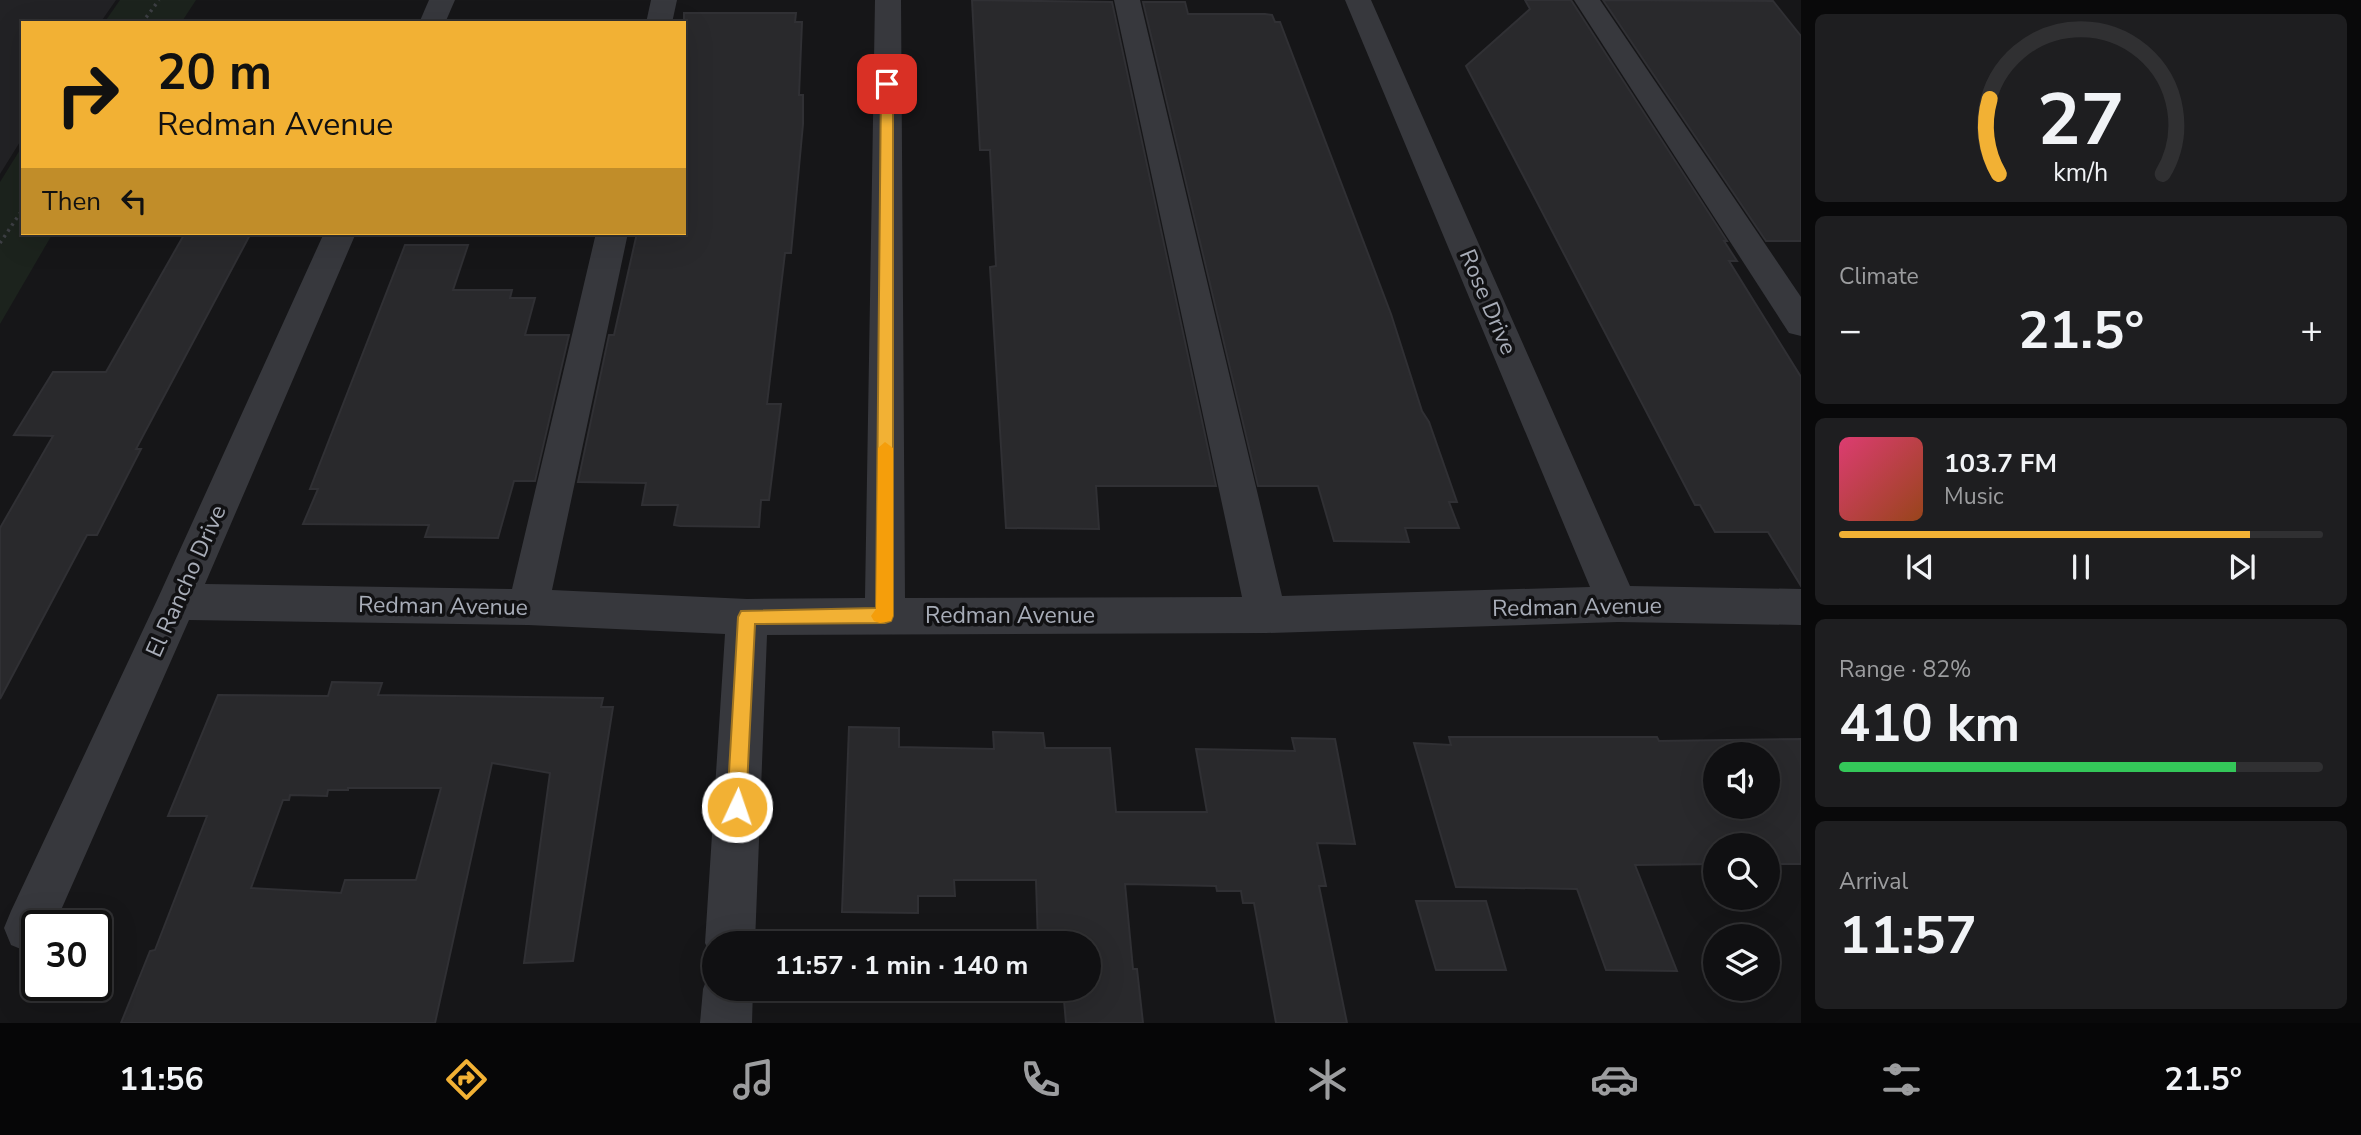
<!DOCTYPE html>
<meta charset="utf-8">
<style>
:root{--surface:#101012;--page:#1e1e20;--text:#f1f3f6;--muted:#9c9d9f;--line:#303032;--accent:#f2b134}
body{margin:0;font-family:"Nunito Sans",sans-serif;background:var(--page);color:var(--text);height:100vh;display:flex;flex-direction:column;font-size:26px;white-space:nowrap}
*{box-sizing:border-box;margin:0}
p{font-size:23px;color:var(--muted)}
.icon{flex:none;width:38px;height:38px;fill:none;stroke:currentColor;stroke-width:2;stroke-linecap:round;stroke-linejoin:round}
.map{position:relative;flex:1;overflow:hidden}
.sheet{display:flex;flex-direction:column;gap:14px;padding:14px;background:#09090a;width:560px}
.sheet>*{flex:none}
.banner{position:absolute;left:21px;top:21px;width:665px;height:214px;border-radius:0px;box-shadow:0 7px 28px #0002,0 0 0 2px var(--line);background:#f2b134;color:#111;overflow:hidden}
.buttons{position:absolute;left:1703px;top:742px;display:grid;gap:14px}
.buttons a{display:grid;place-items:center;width:77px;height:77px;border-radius:50%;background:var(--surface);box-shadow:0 7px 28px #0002,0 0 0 2px var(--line);font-size:35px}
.speed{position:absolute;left:21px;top:910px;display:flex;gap:14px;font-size:35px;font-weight:700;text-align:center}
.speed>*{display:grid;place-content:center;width:91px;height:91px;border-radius:50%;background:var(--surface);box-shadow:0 7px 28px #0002,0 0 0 2px var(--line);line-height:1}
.speed .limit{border:4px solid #111;border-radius:10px;background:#fff;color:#111}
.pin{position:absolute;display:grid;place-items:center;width:60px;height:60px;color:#fff;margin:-30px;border-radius:14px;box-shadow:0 4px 10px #0006}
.me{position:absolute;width:77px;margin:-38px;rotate:3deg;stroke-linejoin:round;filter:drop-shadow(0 0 5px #0008)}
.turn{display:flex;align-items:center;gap:24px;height:147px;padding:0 21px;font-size:32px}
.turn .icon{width:91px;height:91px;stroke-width:2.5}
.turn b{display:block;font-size:49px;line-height:60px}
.then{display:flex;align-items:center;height:66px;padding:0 21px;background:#0003;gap:14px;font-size:26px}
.big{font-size:52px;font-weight:700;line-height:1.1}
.sheet .tile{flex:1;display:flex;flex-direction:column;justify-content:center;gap:10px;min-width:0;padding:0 24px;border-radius:10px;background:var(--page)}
.sheet .dial{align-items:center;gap:0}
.dial svg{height:182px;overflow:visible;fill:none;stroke:var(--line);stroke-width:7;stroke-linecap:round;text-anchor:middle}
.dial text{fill:var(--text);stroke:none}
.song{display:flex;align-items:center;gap:21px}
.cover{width:84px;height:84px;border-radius:10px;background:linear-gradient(135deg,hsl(340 70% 55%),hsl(20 70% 35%))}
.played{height:7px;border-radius:4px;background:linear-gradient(90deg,var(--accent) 85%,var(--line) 85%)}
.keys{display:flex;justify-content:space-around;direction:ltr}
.heat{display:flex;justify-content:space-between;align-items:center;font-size:38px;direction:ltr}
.charge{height:10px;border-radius:5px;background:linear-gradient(90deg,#34c759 82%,var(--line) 0)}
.trip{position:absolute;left:702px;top:931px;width:399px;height:70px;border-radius:35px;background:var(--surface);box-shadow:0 7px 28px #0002,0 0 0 2px var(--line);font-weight:700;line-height:70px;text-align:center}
.tab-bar{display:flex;height:112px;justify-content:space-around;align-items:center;background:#060607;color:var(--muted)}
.tab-bar .icon{width:49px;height:49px}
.tab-bar .selected{color:var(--accent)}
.tab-bar b{font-size:32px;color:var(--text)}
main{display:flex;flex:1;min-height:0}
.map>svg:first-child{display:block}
.built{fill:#222225}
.green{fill:#1c231d}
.building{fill:#29292c;stroke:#303034;stroke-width:2;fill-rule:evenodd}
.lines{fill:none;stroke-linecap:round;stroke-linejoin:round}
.path{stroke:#3d3f44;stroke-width:3.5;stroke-dasharray:2.5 4.5;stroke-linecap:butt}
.minor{fill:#37383d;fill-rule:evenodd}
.route{fill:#f2b134;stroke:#9d7322;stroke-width:2}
.slow{fill:#f59e0b}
.labels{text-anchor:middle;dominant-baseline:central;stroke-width:7;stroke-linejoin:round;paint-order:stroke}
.street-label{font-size:23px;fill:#a8adb8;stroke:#111113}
</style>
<main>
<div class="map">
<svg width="1801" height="1023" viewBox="0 0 1801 1023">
<rect width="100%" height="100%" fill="#161618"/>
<polygon class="built" points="0,0 116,0 100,23 23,23 23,137 0,174"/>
<g class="green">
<polygon points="120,0 196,0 181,23 104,23"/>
<polygon points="23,145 23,233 53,233 0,324 0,182"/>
</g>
<g class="building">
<polygon points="972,0 1112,2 1216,486 1096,486 1099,529 1006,528 990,267 996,266 990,150 980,150"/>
<polygon points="1525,0 1571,0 1727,241 1724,241 1737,261 1729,261 1801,377 1801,586 1768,532 1715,532 1700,505 1695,505 1466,66 1530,9"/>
<polygon points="1603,0 1773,1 1801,36 1801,241 1766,241"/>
<polygon points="1143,2 1185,2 1188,14 1265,14 1272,15 1275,22 1280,22 1391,314 1422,411 1429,422 1457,502 1449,502 1459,528 1405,528 1409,542 1334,541 1318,486 1258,486"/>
<polygon points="684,13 796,13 795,22 802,22 799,95 803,95 803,124 791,253 785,253 767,404 781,404 769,500 761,500 759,527 680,526 674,525 678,505 642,505 646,483 578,482 609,335 614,335 637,233 684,233"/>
<polygon points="185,233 251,233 136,449 141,449 97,535 87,535 0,699 0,528 53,436 14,435 53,372 106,372"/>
<polygon points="405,245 468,245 453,290 512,290 510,298 535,298 525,335 569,335 535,481 514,481 498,538 425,537 429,525 303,524 318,489 310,489"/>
<path d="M 332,682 L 382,683 L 378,695 L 603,698 L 601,707 L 613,707 L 573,961 L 524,963 L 550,773 L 492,763 L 435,1023 L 121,1023 L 150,951 L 155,950 L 207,816 L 168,816 L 218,695 L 328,696 ZM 348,788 L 441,788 L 416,880 L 345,880 L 341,893 L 251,888 L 283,800 L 289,800 L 290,795 L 327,796 L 328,790 L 348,790 Z"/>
<polygon points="849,727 899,728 899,747 994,749 993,732 1043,733 1045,748 1110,748 1116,812 1207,812 1196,749 1295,751 1292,738 1335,739 1355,844 1317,843 1326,886 1319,886 1347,1023 1276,1023 1254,903 1243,903 1241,891 1217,891 1216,886 1125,884 1133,969 1137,969 1143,1023 1066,1023 1063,989 1088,989 1088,943 1038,943 1036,880 954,880 955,896 918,896 918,913 842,912"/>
<path d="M 1449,737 L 1657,737 L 1659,741 L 1801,739 L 1801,864 L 1768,864 L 1768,845 L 1715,845 L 1715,864 L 1635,865 L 1677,971 L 1606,970 L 1577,889 L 1456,887 L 1414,743 L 1451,745 ZM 1715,754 L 1768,754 L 1768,807 L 1715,807 Z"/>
<polygon points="1416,901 1486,901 1506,970 1436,970"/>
</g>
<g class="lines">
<g class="path">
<polyline points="142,23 159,0"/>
<polyline points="0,243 23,209"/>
</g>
<g class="minor">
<polygon points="429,0 455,0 445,23 419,23"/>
<polygon points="651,0 677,0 672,23 646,23"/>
<polygon points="875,0 901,0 905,598 1242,597 1114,0 1140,0 1282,596 1590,587 1345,0 1371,0 1630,586 1801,589 1801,625 1618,622 1266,633 767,635 755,943 714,943 714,961 705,943 725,634 528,625 189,620 54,926 37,926 37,949 28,952 11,945 4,928 11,911 158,598 324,233 356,233 205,584 512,589 596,233 628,233 552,590 747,599 865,598"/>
<polygon points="1574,0 1600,0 1801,297 1801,336 1789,333"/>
<polygon points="714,970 714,989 753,989 752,1023 700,1023 703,989 710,971"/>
</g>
</g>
<polygon class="route" points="887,80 893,84 893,616 891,621 885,623 755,624 746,807 744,814 737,817 730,814 727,807 738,617 741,611 876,608 881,84"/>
<polygon class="slow" points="885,442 893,448 893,616 891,621 880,623 874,621 871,616 876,609 878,448"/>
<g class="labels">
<g class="street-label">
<text transform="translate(1488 302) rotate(67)">Rose Drive</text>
<text transform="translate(186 581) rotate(-66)">El Rancho Drive</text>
<text transform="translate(443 606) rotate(1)">Redman Avenue</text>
<text transform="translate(1577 607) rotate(-1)">Redman Avenue</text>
<text x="1010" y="615">Redman Avenue</text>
</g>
</g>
</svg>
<div class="buttons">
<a><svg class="icon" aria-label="sound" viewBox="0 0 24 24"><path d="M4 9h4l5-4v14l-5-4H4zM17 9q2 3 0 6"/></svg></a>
<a><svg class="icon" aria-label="search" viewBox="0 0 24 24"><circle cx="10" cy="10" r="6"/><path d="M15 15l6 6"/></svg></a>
<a><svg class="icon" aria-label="layers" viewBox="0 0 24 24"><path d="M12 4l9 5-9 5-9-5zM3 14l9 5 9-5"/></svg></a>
</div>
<div class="speed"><div class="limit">30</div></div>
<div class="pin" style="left:887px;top:84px;background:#d93025"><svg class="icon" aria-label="arrive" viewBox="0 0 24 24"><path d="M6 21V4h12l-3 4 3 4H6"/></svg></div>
<svg class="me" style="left:737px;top:807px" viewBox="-20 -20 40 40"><circle r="17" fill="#f2b134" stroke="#fff" stroke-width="3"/><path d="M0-11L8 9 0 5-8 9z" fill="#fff"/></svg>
<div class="trip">11:57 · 1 min · 140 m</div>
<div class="banner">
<div class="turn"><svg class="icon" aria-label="right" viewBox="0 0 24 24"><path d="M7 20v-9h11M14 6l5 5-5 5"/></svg><div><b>20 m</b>Redman Avenue</div></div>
<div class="then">Then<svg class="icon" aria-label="left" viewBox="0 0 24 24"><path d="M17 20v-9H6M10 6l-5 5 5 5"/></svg></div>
</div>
</div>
<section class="sheet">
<div class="tile dial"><svg viewBox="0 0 100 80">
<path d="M14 69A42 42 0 1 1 86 69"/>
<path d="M14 69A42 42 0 0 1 10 36" stroke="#f2b134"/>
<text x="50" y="56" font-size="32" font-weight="700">27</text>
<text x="50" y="72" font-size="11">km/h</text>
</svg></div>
<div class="tile"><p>Climate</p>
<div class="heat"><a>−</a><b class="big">21.5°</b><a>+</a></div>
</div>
<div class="tile">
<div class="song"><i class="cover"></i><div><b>103.7 FM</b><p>Music</p></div></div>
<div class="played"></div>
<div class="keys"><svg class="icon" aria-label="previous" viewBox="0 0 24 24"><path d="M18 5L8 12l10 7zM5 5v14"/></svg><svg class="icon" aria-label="pause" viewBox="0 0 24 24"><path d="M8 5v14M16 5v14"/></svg><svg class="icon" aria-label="next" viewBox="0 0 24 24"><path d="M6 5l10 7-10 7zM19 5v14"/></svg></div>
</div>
<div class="tile"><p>Range · 82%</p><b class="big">410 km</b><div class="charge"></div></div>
<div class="tile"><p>Arrival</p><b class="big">11:57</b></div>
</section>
</main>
<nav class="tab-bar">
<b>11:56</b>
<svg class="icon selected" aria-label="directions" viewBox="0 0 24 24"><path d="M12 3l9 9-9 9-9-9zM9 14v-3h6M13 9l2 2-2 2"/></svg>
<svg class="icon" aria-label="music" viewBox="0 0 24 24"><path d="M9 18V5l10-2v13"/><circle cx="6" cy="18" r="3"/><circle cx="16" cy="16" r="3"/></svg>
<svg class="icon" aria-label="phone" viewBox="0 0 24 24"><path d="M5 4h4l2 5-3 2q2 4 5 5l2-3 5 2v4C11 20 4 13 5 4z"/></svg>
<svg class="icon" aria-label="climate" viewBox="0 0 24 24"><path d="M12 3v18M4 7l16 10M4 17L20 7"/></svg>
<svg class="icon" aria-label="car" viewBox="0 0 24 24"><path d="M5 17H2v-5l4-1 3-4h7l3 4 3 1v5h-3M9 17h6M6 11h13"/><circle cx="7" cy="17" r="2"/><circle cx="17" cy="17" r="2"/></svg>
<svg class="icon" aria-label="filters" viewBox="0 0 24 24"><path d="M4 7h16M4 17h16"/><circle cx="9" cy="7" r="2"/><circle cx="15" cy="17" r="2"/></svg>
<b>21.5°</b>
</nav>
